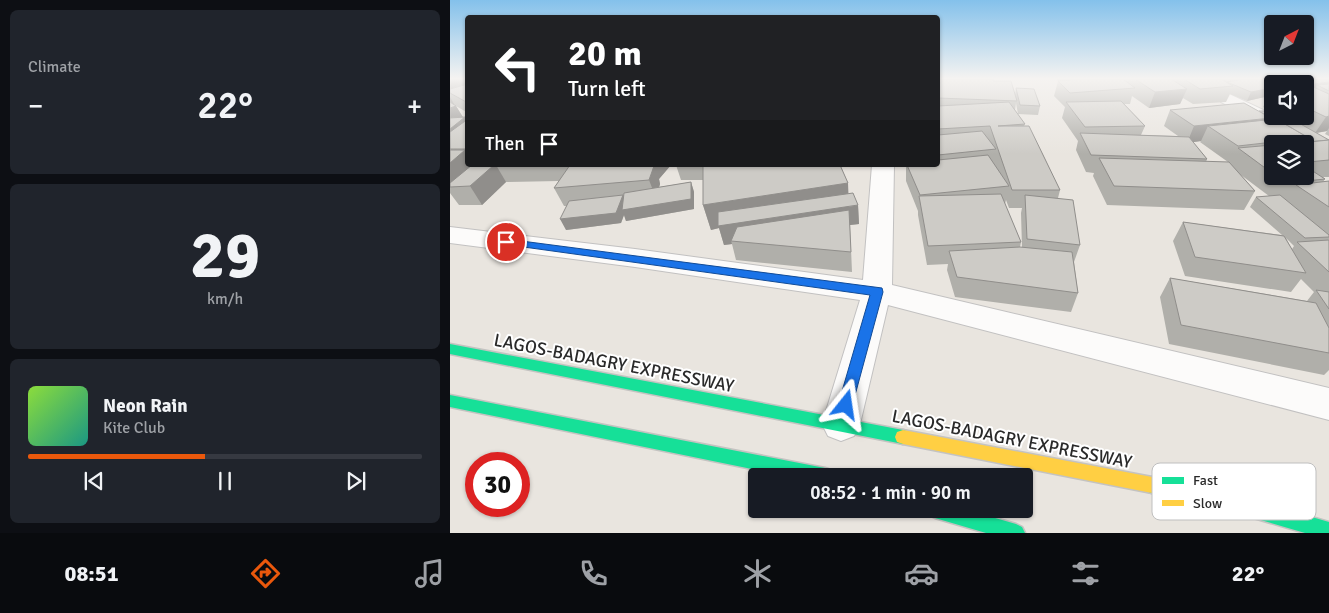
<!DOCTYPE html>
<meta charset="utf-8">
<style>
:root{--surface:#171b24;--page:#20242c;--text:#f1f3f6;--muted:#9ea1a6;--line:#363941;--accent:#ea580c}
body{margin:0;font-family:Signika,sans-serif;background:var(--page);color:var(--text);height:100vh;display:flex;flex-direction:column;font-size:19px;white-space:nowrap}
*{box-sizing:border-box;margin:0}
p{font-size:16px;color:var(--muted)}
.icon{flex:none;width:28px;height:28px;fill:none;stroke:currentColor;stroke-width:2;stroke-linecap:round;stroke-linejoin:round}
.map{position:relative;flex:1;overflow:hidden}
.panel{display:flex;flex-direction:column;gap:10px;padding:10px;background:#0d0f14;width:450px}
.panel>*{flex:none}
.guide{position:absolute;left:15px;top:15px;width:475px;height:152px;border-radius:5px;box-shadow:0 1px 4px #0004;background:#202124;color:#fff;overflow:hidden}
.needle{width:32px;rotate:42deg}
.buttons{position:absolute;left:814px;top:15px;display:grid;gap:10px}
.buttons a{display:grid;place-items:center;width:50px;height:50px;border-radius:5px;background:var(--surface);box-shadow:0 1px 4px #0004;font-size:25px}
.speed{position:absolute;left:15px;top:452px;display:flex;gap:10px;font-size:25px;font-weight:700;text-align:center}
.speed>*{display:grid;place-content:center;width:65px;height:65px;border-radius:50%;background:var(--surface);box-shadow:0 1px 4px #0004;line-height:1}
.speed .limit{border:8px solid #d22;background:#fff;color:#111}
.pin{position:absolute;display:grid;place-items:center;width:42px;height:42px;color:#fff;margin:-21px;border:2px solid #fff;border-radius:50%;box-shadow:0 1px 5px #0007}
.me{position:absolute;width:55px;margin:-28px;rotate:15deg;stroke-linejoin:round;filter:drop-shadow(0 0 4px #0008)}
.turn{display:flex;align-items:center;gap:18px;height:105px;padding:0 20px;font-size:22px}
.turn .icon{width:65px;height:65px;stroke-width:2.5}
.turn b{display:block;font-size:35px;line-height:42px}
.then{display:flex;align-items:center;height:48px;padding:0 20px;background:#0003;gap:10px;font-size:19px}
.big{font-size:38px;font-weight:600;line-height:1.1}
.panel .widget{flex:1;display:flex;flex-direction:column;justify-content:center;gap:8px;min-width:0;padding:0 18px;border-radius:8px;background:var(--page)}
.panel .dial{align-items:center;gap:0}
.dial b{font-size:65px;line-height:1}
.song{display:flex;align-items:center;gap:15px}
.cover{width:60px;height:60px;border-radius:8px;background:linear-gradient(135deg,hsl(90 70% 55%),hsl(170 70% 35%))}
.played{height:5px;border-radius:2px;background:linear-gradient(90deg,var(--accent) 45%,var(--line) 45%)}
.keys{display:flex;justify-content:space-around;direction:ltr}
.heat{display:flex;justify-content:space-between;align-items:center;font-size:28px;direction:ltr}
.trip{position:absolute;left:298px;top:468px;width:285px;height:50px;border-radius:5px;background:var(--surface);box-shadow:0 1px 4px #0004;font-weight:600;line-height:50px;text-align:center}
.tabs{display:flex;height:80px;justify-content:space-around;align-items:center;background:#090b0e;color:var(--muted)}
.tabs .icon{width:35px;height:35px}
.tabs .selected{color:var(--accent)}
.tabs b{font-size:22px;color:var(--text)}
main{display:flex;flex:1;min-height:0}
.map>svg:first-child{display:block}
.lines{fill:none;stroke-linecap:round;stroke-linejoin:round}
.street-casing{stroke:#c2c1c1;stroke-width:2}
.fast-casing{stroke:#c4c3c1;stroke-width:3}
.slow-casing{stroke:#c4c3c1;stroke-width:3}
.street{fill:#fcfbfa;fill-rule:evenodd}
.fast{fill:#16e098;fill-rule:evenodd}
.slow{fill:#ffcf43;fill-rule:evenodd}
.wall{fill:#b0afaa;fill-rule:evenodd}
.shaded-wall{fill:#908e8b}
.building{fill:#cdcbc6;stroke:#908e8b}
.route{fill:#1a73e8;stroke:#114b97}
.labels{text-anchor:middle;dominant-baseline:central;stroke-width:4;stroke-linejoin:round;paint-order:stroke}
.near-street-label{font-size:18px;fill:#2a2a2a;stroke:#fff}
.key{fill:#fff;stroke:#bfbfbf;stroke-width:1}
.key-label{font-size:14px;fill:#2a2a2a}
</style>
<main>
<section class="panel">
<div class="widget"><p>Climate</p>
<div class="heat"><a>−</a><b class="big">22°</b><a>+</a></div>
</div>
<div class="widget dial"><b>29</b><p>km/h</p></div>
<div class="widget">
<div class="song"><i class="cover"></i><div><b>Neon Rain</b><p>Kite Club</p></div></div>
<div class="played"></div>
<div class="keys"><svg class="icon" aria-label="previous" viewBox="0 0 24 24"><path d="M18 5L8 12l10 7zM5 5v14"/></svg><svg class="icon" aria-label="pause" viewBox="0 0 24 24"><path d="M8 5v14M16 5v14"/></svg><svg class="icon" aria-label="next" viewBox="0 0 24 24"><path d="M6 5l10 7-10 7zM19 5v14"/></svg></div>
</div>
</section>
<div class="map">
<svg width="879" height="533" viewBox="0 0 879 533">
<rect width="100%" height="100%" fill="#e9e5df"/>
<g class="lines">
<g class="street-casing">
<g id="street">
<polygon points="777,93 822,114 822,116 828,116 879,141 879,155 872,153 771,102 769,98 771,94"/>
<polygon points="422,165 444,165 442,285 879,388 879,420 438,305 410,424 404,436 391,441 378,436 372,424 410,300 185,267 0,243 0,227 185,249 413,280"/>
</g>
</g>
<g class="fast-casing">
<g id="fast">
<polygon points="0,344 453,430 459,432 461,437 459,442 453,444 0,354"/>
<polygon points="0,395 375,468 381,470 383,476 336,476 0,407"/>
<polygon points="702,477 759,487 879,522 879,533 855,533 759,505 702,493 696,491 694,485 696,479"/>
<polygon points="476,509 514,509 566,524 572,527 575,533 536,533 485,518 479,515"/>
</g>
</g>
<g class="slow-casing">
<polygon id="slow" points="453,430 702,477 708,479 710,485 708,491 702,493 453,444 447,442 445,437 447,432"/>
</g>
<use href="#street" class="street"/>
<use href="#fast" class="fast"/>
<use href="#slow" class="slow"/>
</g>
<g class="wall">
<polygon points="0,79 18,79 18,113 6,106 13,117 15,117 17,120 18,119 18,165 221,165 209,179 210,184 209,187 241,182 244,192 244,209 176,221 174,215 171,223 116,230 116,206 114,206 104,188 109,181 56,182 32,205 9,205 0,193"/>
<path d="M 488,79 L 543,81 L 565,95 L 566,88 L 590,106 L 588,115 L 568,114 L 566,103 L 565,110 L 575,124 L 574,126 L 610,190 L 608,198 L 630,245 L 624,262 L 628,293 L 621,312 L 505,297 L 497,270 L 498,264 L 477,265 L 468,215 L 468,211 L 456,181 L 456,165 L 488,165 ZM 556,200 L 559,208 L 572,208 L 571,213 L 572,247 L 570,247 L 571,242 L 555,204 Z"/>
<path d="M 606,79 L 830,79 L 838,82 L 839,79 L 879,82 L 879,136 L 875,134 L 877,131 L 867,133 L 879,140 L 879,177 L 873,177 L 875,179 L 873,182 L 879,181 L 879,239 L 878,241 L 879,240 L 879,370 L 874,375 L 719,344 L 710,297 L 720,278 L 857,301 L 864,292 L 851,279 L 841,292 L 735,276 L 723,241 L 733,222 L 832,235 L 800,207 L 806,197 L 819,196 L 791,175 L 805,191 L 794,210 L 657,205 L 643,176 L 644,173 L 636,172 L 626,150 L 628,141 L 612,118 L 615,107 L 604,96 L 608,81 ZM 822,84 L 855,84 L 855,116 L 832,116 L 845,123 L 837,124 L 838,122 L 720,110 L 714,126 L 728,136 L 691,135 L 695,126 L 674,104 L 680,104 L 682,96 L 699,108 L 730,104 L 733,98 L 743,104 L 776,102 L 780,94 L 797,101 L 819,96 L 813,107 L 822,112 ZM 751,141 L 750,142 L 778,162 L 756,162 L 757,159 L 743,142 ZM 822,144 L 855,144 L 855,176 L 822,176 ZM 836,238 L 844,246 L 842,249 Z"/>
<polygon points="226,165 390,165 398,183 398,194 408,205 409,224 400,225 402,272 286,260 282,244 274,245 269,228 261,230 253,205 253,180 231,180"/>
</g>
<g class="shaded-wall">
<polygon points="0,79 18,79 18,90 0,93"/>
<polygon points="781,79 823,79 779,83"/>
<polygon points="879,82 879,90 867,85 863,92 855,93 855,85"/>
<polygon points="822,88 822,92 822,91 819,96 797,101 801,92"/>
<polygon points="737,89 730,104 699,108 705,92"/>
<polygon points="0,97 4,104 1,105 0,103"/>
<polygon points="6,106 14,119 15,117 18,121 0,149 0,108"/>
<polygon points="879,116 879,128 877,131 865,133 876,117"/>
<polygon points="821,118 811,134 758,126 751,141 737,143 744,126"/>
<polygon points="15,150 18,153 18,165 25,165 0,187 0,163"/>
<polygon points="44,165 46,165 56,182 32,205 20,186"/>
<polygon points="200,165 221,165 209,179 210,184 206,198 199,180 202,171"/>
<polygon points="241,182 244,192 244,209 176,221 174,215 171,223 116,230 110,219 173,195 177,205"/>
<polygon points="398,183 399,207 408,205 409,224 400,225 402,272 400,225 281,241 282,244 274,245 269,228 261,230 253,205"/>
</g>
<g class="building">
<polygon points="488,79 543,79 543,81 561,81 567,101 488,98"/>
<polygon points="635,79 673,79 685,88 620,93 608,81"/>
<polygon points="685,79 721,79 737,89 705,92"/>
<polygon points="734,79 771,79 783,86 750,89"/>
<polygon points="794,79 830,79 840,83 822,84 822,88 801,92 777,82"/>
<polygon points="840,79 879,79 879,82 855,85 855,84 852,84"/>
<polygon points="18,84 18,103 0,93 0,89"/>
<polygon points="879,84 879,91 867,85"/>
<polygon points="861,86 879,94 879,116 876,117 855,107 855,87"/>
<polygon points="566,88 584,89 590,106 570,105"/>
<polygon points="671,101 695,126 635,127 616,102"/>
<polygon points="0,102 6,106 0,108"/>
<polygon points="559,102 575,124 548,126 579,126 610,190 562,190 540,126 488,129 488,106"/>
<polygon points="794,103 821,118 744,126 720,110"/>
<polygon points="809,111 821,111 822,112 822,116 829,116 838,122 831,122 826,119 820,120 821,118"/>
<polygon points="15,117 0,129 0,118"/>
<polygon points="18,119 18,149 0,149 0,132"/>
<polygon points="826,119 859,138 788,146 758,126"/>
<polygon points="847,122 879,140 857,142 859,138 835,124"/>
<polygon points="532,131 546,149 488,155 488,135"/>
<polygon points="630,133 739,137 757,159 641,155"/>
<polygon points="879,140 879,160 858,162 855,160 855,144 839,144"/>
<polygon points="822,145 822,173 788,148"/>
<polygon points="0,150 15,150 0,163"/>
<polygon points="538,155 559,186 470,195 457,165 488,165 488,160"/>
<polygon points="649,158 779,162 805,191 664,186"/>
<polygon points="22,165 44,165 20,186 0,187 0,183"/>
<polygon points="120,165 204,166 199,180 104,188"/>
<polygon points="262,165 390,165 398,183 253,205 253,166"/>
<polygon points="855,166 875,179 837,183 828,176 855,176"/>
<polygon points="879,181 879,207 846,185"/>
<polygon points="241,182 241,199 172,210 174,193"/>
<polygon points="403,193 408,205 268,226 268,212"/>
<polygon points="551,194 571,242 478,246 469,196"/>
<polygon points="173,195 166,213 110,219 119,201"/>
<polygon points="575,195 623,200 630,245 577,239"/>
<polygon points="830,195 879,235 879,237 855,238 806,197"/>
<polygon points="399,210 401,252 281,241 287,227"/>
<polygon points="733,222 834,236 856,273 745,257"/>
<polygon points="879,240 879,272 847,242"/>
<polygon points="570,247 622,252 628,293 507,277 499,251"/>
<polygon points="720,278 866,303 879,328 879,353 731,325"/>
<polygon points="866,290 879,292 879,309"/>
</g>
<linearGradient id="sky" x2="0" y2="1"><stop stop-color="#84c1eb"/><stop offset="0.51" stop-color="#f5f3f1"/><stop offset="1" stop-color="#f5f3f1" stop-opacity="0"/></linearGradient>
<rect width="879" height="154" fill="url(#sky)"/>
<polygon class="route" points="56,239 432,288 433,292 401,410 396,412 391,410 388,405 420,295 52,244 50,242"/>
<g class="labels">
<g class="near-street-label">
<text transform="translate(164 363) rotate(11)">LAGOS-BADAGRY EXPRESSWAY</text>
<text transform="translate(562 439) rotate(11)">LAGOS-BADAGRY EXPRESSWAY</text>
</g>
</g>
<rect x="702" y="463" width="164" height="57" rx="8" class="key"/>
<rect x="712" y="477" width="22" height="7" fill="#16e098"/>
<rect x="712" y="500" width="22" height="6" fill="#ffcf43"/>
<g class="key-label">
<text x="743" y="485">Fast</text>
<text x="743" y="508">Slow</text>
</g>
</svg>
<div class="buttons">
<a><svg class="needle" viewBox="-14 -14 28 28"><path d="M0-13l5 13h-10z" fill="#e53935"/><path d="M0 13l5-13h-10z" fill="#9ea1a6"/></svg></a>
<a><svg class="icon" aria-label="sound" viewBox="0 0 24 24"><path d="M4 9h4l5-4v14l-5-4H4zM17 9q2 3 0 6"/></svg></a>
<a><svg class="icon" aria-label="layers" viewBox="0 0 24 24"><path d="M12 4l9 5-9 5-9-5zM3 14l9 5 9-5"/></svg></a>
</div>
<div class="speed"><div class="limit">30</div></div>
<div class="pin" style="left:56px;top:242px;background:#d93025"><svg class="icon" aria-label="arrive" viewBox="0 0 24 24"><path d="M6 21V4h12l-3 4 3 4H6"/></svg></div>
<svg class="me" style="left:396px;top:405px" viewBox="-20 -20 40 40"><path d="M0-17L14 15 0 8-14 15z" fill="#1a73e8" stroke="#fff" stroke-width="4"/></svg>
<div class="trip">08:52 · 1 min · 90 m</div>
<div class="guide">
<div class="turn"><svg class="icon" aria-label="left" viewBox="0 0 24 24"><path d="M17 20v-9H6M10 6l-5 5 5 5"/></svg><div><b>20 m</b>Turn left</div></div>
<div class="then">Then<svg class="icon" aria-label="arrive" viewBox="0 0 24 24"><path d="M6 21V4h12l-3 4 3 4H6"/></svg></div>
</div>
</div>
</main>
<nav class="tabs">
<b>08:51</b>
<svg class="icon selected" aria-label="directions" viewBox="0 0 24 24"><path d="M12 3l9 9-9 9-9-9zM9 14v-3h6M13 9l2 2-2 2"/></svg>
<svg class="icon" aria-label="music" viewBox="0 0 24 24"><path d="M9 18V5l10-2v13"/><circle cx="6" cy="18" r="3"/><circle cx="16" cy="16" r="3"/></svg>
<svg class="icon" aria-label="phone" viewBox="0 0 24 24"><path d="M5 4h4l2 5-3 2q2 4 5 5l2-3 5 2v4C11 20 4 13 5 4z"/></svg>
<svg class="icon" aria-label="climate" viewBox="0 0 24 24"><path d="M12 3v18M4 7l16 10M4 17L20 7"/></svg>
<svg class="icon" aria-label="car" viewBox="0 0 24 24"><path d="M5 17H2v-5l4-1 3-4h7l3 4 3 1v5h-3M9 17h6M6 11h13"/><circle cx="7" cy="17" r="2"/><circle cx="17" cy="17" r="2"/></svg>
<svg class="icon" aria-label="filters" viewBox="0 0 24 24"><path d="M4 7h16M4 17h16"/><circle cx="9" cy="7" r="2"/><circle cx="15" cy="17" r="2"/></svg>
<b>22°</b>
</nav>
